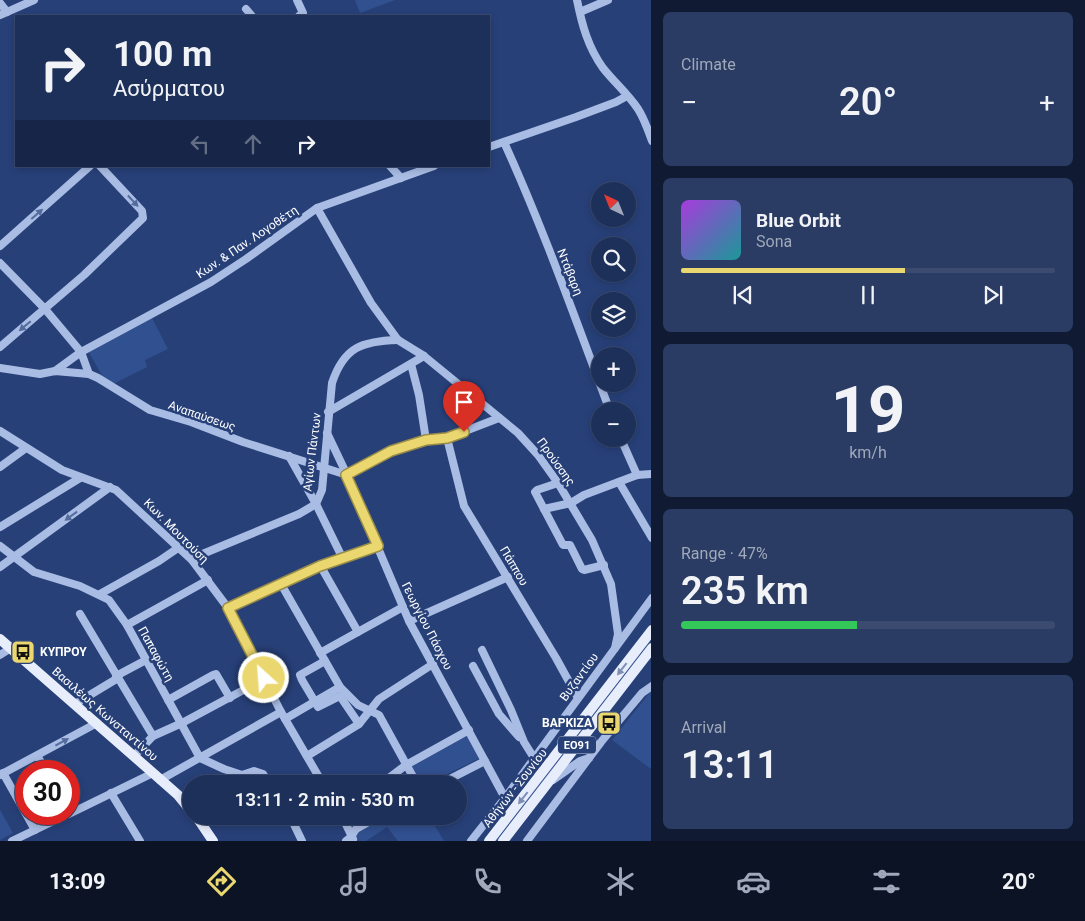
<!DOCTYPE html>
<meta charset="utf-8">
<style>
:root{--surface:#1d305a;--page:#2a3c63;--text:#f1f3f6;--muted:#a0a9bb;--line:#3b4b70;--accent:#ebd76f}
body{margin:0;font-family:Roboto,sans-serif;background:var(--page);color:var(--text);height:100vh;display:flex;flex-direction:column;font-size:19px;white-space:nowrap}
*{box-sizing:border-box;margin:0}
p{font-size:16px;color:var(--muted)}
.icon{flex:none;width:28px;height:28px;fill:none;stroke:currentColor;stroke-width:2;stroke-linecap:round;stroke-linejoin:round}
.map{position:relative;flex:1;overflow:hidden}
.panel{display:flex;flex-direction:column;gap:12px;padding:12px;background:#101a32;width:434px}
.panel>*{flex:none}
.banner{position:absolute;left:15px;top:15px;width:475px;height:152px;border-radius:0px;box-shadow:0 2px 8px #0003,0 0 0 1px var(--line);background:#1d305a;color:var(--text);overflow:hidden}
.needle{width:32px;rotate:317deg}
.fabs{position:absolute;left:591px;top:182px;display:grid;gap:10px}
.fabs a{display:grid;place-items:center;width:45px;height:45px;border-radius:50%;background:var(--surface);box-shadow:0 2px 8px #0003,0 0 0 1px var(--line);font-size:25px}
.speed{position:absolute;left:15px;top:760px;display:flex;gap:10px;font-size:25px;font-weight:700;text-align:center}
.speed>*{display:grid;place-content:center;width:65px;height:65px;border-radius:50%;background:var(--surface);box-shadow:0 2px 8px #0003,0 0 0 1px var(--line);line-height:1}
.speed .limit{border:8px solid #d22;background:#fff;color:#111}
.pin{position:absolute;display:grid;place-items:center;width:42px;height:42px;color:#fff;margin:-51px -21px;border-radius:50% 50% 50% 0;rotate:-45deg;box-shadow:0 0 5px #0007}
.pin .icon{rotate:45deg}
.me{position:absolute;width:55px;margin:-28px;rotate:334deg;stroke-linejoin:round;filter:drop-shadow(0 0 4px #0008)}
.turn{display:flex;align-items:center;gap:18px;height:105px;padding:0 15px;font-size:22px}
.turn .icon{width:65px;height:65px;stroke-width:2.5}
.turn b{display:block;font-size:35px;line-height:42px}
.lanes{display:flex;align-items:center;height:48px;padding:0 15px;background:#0003;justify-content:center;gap:25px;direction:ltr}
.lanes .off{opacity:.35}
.big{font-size:38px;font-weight:600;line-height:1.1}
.panel .card{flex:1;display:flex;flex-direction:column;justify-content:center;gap:8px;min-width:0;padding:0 18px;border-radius:8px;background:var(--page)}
.panel .dial{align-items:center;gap:0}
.dial b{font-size:65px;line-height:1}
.song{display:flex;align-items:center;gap:15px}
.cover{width:60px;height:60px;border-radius:8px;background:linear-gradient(135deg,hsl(280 70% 55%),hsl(180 70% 35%))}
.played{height:5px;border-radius:2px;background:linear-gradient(90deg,var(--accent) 60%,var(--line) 60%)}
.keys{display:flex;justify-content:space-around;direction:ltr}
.heat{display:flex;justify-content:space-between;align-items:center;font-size:28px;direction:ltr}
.charge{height:8px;border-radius:4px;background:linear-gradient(90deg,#34c759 47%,var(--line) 0)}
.trip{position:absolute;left:182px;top:775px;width:285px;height:50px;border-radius:25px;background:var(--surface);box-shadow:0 2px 8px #0003,0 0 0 1px var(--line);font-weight:600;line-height:50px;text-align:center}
.dock{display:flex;height:80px;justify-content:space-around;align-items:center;background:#0c1324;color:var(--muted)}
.dock .icon{width:35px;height:35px}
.dock .active{color:var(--accent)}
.dock b{font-size:22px;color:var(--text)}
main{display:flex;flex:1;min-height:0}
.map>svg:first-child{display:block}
.green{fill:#31508f}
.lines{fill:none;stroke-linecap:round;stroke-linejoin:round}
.minor{stroke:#a9bce3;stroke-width:8}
.major{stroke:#e8edfc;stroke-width:10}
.oneway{fill:#546b9d}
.oneway2{fill:#7e8eb3}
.route-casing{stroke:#998c48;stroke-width:12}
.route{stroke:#ebd76f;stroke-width:9}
.labels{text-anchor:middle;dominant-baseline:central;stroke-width:5;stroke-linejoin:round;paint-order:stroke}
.shield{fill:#274078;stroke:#bec6d6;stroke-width:1}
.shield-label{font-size:11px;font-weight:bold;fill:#fff}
.street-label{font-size:12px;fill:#fff;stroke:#274078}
.poi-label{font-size:12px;font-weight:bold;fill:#fff;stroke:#274078;text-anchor:start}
</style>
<main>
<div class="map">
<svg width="652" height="841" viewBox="0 0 652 841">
<rect width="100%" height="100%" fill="#274078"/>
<g class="green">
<polygon points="355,0 395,0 360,13"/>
<polygon points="151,316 168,349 145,360 147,367 113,384 103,377 88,351"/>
<polygon points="651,636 651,641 498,841 494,841"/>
<polygon points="651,691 652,691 651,769 612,740"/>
<polygon points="467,733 480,758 427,784 420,784 409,764"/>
<polygon points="0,810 13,833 0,840"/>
<polygon points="383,816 429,816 444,841 398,841 387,827 366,841 357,841 354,837 356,831"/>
</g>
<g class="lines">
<g class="minor">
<polyline points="297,0 303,13 299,16"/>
<path d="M 577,0 C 582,25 588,47 603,68 C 614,82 628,94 638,109 C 644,118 648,130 652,141"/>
<polyline points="0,3 7,12"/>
<polyline points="246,9 252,16"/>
<polyline points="580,12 608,0"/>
<polyline points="0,15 34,0"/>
<path d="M 504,142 C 544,230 576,321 610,411"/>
<polyline points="489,147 576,117 616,102 627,96"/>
<polyline points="390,166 401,178"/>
<polyline points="317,208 371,303 398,340 424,356 518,433 538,455 558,483 592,540 611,584 618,634 615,648"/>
<polyline points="0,246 90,166"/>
<polyline points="0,263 45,309 81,352 89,374"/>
<polyline points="0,347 84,275 143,218 142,211 100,166"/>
<polyline points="411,364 419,395 426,440"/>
<polyline points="0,368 40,374 55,371 89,374 98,378 150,410 191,422 243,442 347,475 391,451 426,440 447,438 499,418"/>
<polyline points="55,371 81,352 211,282 246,259 317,208 434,166"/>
<polyline points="328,412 424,356"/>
<polyline points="0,431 62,470 116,490 192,560 228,608 281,712 323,784"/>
<polyline points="327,433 347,475 409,621 505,798"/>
<polyline points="447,438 464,506 556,658 578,698"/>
<polyline points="621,439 637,475"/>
<polyline points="289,456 316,504 342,557"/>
<polyline points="0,467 26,448"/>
<polyline points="619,482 652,538"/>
<polyline points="558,483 537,490 535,492 563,545 570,545 582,569 584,570 604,565"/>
<polyline points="544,509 571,503 584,495 637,475 652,474"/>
<polyline points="0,527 80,478"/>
<polyline points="0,546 34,572 80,586 109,600 127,625 200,758 224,769 242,775 254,771 263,774 270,784"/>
<path d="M 192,560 L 200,555 L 299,514 L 316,504 L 322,490 L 332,383 C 344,347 362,341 398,340"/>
<polyline points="320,565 358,632"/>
<polyline points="0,567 110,487"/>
<polyline points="281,584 340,687 358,705 379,715 417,784"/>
<polyline points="100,594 159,561 178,548"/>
<polyline points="228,608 320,565 378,546"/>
<polyline points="80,614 153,736"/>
<polyline points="409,621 508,577"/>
<polyline points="127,625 208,580"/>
<polyline points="482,650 511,710 524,742 534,758"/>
<polyline points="320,653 403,607"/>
<polyline points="0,655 11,648"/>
<polyline points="325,661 300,675 302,680 318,707 340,696 359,724"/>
<polyline points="473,666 499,714 519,737"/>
<polyline points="116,676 146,660"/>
<polyline points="168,700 213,675 216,674 230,698"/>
<polyline points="75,704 118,678"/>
<polyline points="285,719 340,687"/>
<polyline points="37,756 47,771"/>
<polyline points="134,756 153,736 182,723 264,679"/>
<polyline points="307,756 359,724 379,699 433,664"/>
<polyline points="3,773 35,830"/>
<polyline points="0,775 97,723"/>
<polyline points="160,780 281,712"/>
<polyline points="553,780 580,761 589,758"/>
<polyline points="381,784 406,765 469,730"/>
<polyline points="440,784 485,761"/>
<polyline points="111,793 140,841"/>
<polyline points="69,814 153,773"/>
<polyline points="290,816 302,841"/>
<polyline points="342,816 353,839"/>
<polyline points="12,841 68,814"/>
<polyline points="346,841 350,838 356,829 379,816"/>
<polyline points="471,841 505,798 652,598"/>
<polyline points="527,841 601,742 642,693 652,686"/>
</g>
<g class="major">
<polyline points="0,639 153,773 178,795 191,811"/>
<polyline points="196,816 213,841"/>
<polyline points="489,841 652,630"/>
<polyline points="503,841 652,648"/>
</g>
</g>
<defs><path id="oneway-solid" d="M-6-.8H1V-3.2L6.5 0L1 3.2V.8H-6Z" transform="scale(1.25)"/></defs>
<g class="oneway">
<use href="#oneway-solid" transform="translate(133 201) rotate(47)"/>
<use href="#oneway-solid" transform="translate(37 214) rotate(-41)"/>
<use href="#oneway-solid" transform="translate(25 326) rotate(140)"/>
<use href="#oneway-solid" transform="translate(71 516) rotate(144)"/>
<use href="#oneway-solid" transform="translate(62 742) rotate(-28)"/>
</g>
<g class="oneway2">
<use href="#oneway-solid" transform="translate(622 669) rotate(128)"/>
<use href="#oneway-solid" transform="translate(523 798) rotate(128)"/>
</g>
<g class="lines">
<g class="route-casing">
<polyline id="route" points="264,678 228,608 320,566 378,546 346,475 391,451 426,440 447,438 464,432"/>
</g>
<use href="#route" class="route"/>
</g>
<defs>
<g id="bus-square" transform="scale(1.25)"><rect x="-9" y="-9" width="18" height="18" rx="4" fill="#ebd76f" stroke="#274078"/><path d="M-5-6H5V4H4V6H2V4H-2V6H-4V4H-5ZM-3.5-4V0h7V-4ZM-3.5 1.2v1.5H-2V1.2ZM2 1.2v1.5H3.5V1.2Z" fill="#111"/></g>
</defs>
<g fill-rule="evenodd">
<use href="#bus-square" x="23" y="652"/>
<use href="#bus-square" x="609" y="723"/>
</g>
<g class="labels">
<rect class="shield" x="558" y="736.5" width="38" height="17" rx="4"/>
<g class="shield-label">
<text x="577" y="745">ΕΟ91</text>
</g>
<g class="street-label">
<text transform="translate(247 242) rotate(-34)">Κων. &amp; Παν. Λογοθέτη</text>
<text transform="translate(570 272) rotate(68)">Ντάβαρη</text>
<text transform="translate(202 416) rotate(19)">Αναπαύσεως</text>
<text transform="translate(312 452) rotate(-83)">Αγίων Πάντων</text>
<text transform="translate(556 462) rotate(54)">Προύσσης</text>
<text transform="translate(176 531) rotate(45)">Κων. Μουτούση</text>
<text transform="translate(514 566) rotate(59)">Πάππου</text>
<text transform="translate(427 626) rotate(63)">Γεωργίου Πάσχου</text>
<text transform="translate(156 654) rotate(61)">Παπαφώτη</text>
<text transform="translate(579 677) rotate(-54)">Βυζαντίου</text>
<text transform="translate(105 714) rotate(41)">Βασιλέως Κωνσταντίνου</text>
<text transform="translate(515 788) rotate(-52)">Αθήνών - Σουνίου</text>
</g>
<g class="poi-label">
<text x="40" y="652">ΚΥΠΡΟΥ</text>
<text x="592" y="723" text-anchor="end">ΒΑΡΚΙΖΑ</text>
</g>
</g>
</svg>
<div class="fabs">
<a><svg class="needle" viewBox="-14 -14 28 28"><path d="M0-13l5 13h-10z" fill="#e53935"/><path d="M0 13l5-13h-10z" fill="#a0a9bb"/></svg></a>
<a><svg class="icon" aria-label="search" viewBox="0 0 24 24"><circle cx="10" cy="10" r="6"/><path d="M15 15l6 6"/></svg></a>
<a><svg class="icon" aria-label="layers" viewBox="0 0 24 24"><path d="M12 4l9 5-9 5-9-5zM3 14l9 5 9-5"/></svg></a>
<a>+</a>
<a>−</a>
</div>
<div class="speed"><div class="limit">30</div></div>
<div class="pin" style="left:464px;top:432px;background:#d93025"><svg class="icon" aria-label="arrive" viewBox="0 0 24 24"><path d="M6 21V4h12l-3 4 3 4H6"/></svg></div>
<svg class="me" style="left:264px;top:678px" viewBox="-20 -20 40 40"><circle r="17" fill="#ebd76f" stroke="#fff" stroke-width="3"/><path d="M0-11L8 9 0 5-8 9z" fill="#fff"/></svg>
<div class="trip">13:11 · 2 min · 530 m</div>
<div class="banner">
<div class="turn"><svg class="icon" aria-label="right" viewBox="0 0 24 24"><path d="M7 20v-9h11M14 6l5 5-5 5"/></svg><div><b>100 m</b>Ασύρματου</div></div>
<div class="lanes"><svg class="icon off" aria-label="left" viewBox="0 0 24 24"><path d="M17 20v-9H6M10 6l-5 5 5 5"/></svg><svg class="icon off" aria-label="ahead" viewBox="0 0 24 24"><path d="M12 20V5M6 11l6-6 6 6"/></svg><svg class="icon" aria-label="right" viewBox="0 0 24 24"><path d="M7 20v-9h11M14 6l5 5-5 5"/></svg></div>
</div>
</div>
<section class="panel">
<div class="card"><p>Climate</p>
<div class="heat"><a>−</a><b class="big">20°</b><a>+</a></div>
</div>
<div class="card">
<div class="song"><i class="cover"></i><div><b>Blue Orbit</b><p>Sona</p></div></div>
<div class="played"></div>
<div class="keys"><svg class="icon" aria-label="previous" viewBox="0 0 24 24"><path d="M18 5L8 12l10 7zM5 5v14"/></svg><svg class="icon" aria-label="pause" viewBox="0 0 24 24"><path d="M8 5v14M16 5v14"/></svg><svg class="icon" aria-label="next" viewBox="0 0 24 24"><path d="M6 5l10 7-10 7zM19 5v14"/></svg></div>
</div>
<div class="card dial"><b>19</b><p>km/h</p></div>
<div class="card"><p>Range · 47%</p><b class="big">235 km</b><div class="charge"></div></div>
<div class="card"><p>Arrival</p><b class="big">13:11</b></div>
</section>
</main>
<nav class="dock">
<b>13:09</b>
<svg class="icon active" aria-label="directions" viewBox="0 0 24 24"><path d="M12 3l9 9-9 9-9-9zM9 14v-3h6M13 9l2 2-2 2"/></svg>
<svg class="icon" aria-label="music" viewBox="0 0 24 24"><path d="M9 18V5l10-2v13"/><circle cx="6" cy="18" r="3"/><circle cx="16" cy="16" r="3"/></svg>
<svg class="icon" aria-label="phone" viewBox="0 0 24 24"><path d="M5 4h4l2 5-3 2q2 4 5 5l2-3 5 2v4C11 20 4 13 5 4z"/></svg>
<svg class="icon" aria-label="climate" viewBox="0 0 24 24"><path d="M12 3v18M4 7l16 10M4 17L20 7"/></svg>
<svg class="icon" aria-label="car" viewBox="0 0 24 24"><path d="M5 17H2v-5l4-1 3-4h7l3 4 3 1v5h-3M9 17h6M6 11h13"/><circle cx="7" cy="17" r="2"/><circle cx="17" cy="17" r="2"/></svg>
<svg class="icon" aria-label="filters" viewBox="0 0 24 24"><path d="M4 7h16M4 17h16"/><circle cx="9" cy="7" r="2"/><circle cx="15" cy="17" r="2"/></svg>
<b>20°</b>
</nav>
